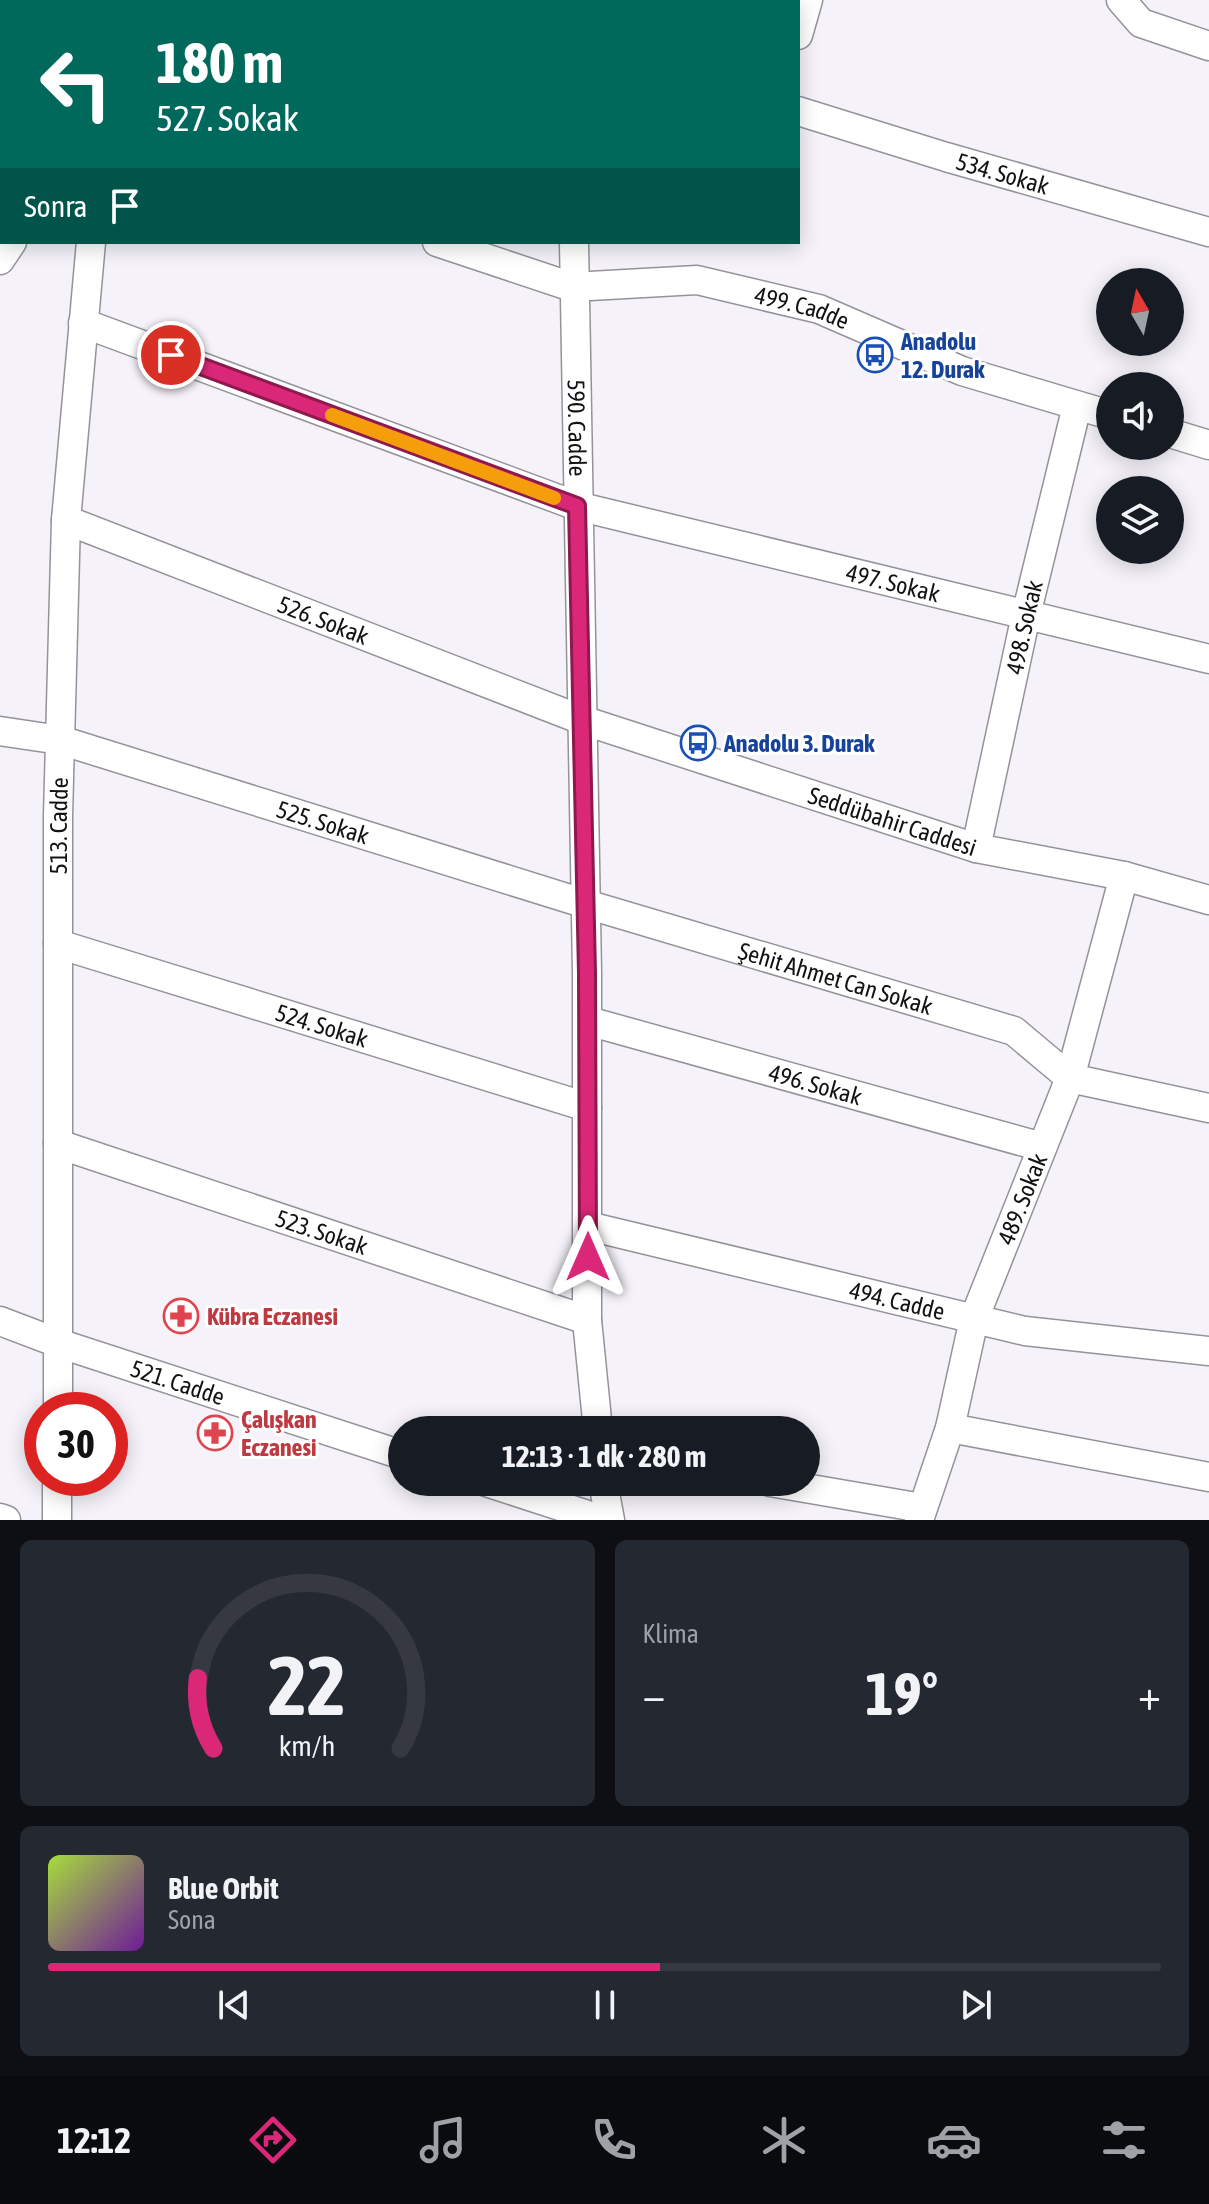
<!DOCTYPE html>
<html lang="tr">
<meta charset="utf-8">
<style>
:root{--surface:#171b24;--page:#242831;--text:#f1f3f6;--muted:#9ea1a6;--line:#363941;--accent:#db2777}
body{margin:0;font-family:"Asap Condensed",sans-serif;background:var(--page);color:var(--text);height:100vh;display:flex;flex-direction:column;font-size:30px;white-space:nowrap}
*{box-sizing:border-box;margin:0}
p{font-size:26px;color:var(--muted)}
.icon{flex:none;width:44px;height:44px;fill:none;stroke:currentColor;stroke-width:2;stroke-linecap:round;stroke-linejoin:round}
.map{position:relative;height:1520px;overflow:hidden}
.side{display:flex;flex-direction:column;gap:20px;padding:20px;background:#0d0f14;flex:1}
.side>*{flex:none}
.guide{position:absolute;left:0px;top:0px;width:800px;height:244px;box-shadow:0 4px 20px #0003;background:#00695c;color:#fff;overflow:hidden}
.needle{width:52px;rotate:351deg}
.tools{position:absolute;left:1096px;top:268px;display:grid;gap:16px}
.tools a{display:grid;place-items:center;width:88px;height:88px;border-radius:50%;background:var(--surface);box-shadow:0 4px 20px #0003;font-size:40px}
.speed{position:absolute;left:24px;top:1392px;display:flex;gap:16px;font-size:40px;font-weight:700;text-align:center}
.speed>*{display:grid;place-content:center;width:104px;height:104px;border-radius:50%;background:var(--surface);box-shadow:0 4px 20px #0003;line-height:1}
.speed .limit{border:12px solid #d22;background:#fff;color:#111}
.pin{position:absolute;display:grid;place-items:center;width:68px;height:68px;color:#fff;margin:-34px;border:4px solid #fff;border-radius:50%;box-shadow:0 2px 8px #0007}
.me{position:absolute;width:88px;margin:-44px;rotate:0deg;stroke-linejoin:round;filter:drop-shadow(0 0 6px #0008)}
.turn{display:flex;align-items:center;gap:28px;height:168px;padding:0 24px;font-size:36px}
.turn .icon{width:104px;height:104px;stroke-width:2.5}
.turn b{display:block;font-size:56px;line-height:68px}
.then{display:flex;align-items:center;height:76px;padding:0 24px;background:#0003;gap:16px;font-size:30px}
.big{font-size:60px;font-weight:700;line-height:1.1}
.side .card{flex:1;display:flex;flex-direction:column;justify-content:center;gap:12px;min-width:0;padding:0 28px;border-radius:12px;background:var(--page)}
.side .dial{align-items:center;gap:0}
.dial svg{height:208px;overflow:visible;fill:none;stroke:var(--line);stroke-width:7;stroke-linecap:round;text-anchor:middle}
.dial text{fill:var(--text);stroke:none}
.song{display:flex;align-items:center;gap:24px}
.cover{width:96px;height:96px;border-radius:12px;background:linear-gradient(135deg,hsl(80 70% 55%),hsl(280 70% 35%))}
.played{height:8px;border-radius:4px;background:linear-gradient(90deg,var(--accent) 55%,var(--line) 55%)}
.keys{display:flex;justify-content:space-around;direction:ltr}
.heat{display:flex;justify-content:space-between;align-items:center;font-size:44px;direction:ltr}
.side .tiles{flex:1;display:grid;gap:20px;grid-template-columns:1fr 1fr}
.card:last-child{grid-column:span 2}
.trip{position:absolute;left:388px;top:1416px;width:432px;height:80px;border-radius:40px;background:var(--surface);box-shadow:0 4px 20px #0003;font-weight:700;line-height:80px;text-align:center}
.dock{display:flex;height:128px;justify-content:space-around;align-items:center;background:#090b0e;color:var(--muted)}
.dock .icon{width:56px;height:56px}
.dock .selected{color:var(--accent)}
.dock b{font-size:36px;color:var(--text)}
.map>svg:first-child{display:block}
.lines{fill:none;stroke-linecap:round;stroke-linejoin:round}
.minor-casing{stroke:#95939a;stroke-width:31}
.minor{stroke:#fff;stroke-width:28}
.route-casing{stroke:#8e194d;stroke-width:20}
.route{stroke:#db2777;stroke-width:14}
.slow{stroke:#f59e0b;stroke-width:14}
.labels{text-anchor:middle;dominant-baseline:central;stroke-width:6;stroke-linejoin:round;paint-order:stroke}
.street-label{font-size:24px;fill:#121114;stroke:#fff}
.transit-label{font-size:24px;font-weight:bold;fill:#164399;stroke:#fff;text-anchor:start}
.health-label{font-size:24px;font-weight:bold;fill:#be3a42;stroke:#fff;text-anchor:start}
</style>
<div class="map">
<svg width="1209" height="1520" viewBox="0 0 1209 1520">
<rect width="100%" height="100%" fill="#f5f2fa"/>
<g class="lines">
<g class="minor-casing">
<g id="minor">
<polyline points="340,0 345,2"/>
<polyline points="1121,0 1141,23 1209,46"/>
<polyline points="117,2 117,0"/>
<polyline points="580,2 580,0"/>
<polyline points="798,35 808,0"/>
<path id="s1" d="M 798,111 L 946,157 L 1209,232"/>
<path id="s2" d="M 437,242 L 572,287 L 697,280 L 819,309 L 962,371 L 1110,415"/>
<path id="s3" d="M 574,242 L 587,973 L 587,1320 L 598,1430"/>
<polyline points="0,260 12,242"/>
<path id="s4" d="M 83,323 L 577,506 L 1209,659"/>
<polyline points="1170,433 1209,445"/>
<path id="s5" d="M 66,520 L 582,720 L 976,848 L 1124,876 L 1209,900"/>
<path id="s6" d="M 0,731 L 60,740 L 586,904 L 1014,1031 L 1070,1078 L 1209,1108"/>
<path id="s7" d="M 976,848 L 1026,615 L 1077,406"/>
<path id="s8" d="M 58,944 L 587,1107"/>
<path id="s9" d="M 588,1021 L 1042,1147"/>
<path id="s10" d="M 58,1144 L 587,1320"/>
<path id="s11" d="M 588,1226 L 1025,1331 L 1209,1351"/>
<path id="s12" d="M 0,1321 L 58,1343 L 402,1455"/>
<path id="s13" d="M 58,1410 L 58,816 L 66,520 L 91,242"/>
<polyline points="950,1428 1209,1477"/>
<polyline points="486,1482 603,1520"/>
<polyline points="603,1482 610,1520"/>
<polyline points="770,1482 922,1508"/>
<polyline points="0,1518 6,1520"/>
<polyline points="57,1520 57,1478"/>
<path id="s14" d="M 919,1520 L 950,1428 L 974,1319 L 1070,1078 L 1124,876"/>
</g>
</g>
<use href="#minor" class="minor"/>
</g>
<g class="lines">
<g class="route-casing">
<polyline id="route" points="171,355 577,506 587,973 588,1257"/>
</g>
<use href="#route" class="route"/>
<polyline class="slow" points="332,415 554,498"/>
</g>
<defs>
<g id="bus-ring" transform="scale(1.8)"><circle r="9.5" fill="#fff" stroke="#1a4fb4" stroke-width="1.5"/><path d="M-5-6H5V4H4V6H2V4H-2V6H-4V4H-5ZM-3.5-4V0h7V-4ZM-3.5 1.2v1.5H-2V1.2ZM2 1.2v1.5H3.5V1.2Z" fill="#1a4fb4"/></g>
<g id="pharmacy-ring" transform="scale(1.8)"><circle r="9.5" fill="#fff" stroke="#e0444e" stroke-width="1.5"/><path d="M-2-6h4v4h4v4h-4v4h-4v-4h-4v-4h4Z" fill="#e0444e"/></g>
</defs>
<g fill-rule="evenodd">
<use href="#bus-ring" x="875" y="355"/>
<use href="#bus-ring" x="698" y="743"/>
<use href="#pharmacy-ring" x="181" y="1316"/>
<use href="#pharmacy-ring" x="215" y="1433"/>
</g>
<g class="labels">
<g class="street-label">
<text stroke="none"><textPath href="#s1" startOffset="214">534. Sokak</textPath></text>
<text stroke="none"><textPath href="#s2" startOffset="376">499. Cadde</textPath></text>
<text stroke="none"><textPath href="#s3" startOffset="186">590. Cadde</textPath></text>
<text stroke="none"><textPath href="#s4" startOffset="852">497. Sokak</textPath></text>
<text stroke="none"><textPath href="#s5" startOffset="276">526. Sokak</textPath></text>
<text stroke="none"><textPath href="#s7" startOffset="226">498. Sokak</textPath></text>
<text stroke="none"><textPath href="#s5" startOffset="880">Seddübahir Caddesi</textPath></text>
<text stroke="none"><textPath href="#s6" startOffset="336">525. Sokak</textPath></text>
<text stroke="none"><textPath href="#s13" startOffset="584">513. Cadde</textPath></text>
<text stroke="none"><textPath href="#s6" startOffset="872">Şehit Ahmet Can Sokak</textPath></text>
<text stroke="none"><textPath href="#s8" startOffset="276">524. Sokak</textPath></text>
<text stroke="none"><textPath href="#s9" startOffset="236">496. Sokak</textPath></text>
<text stroke="none"><textPath href="#s14" startOffset="338">489. Sokak</textPath></text>
<text stroke="none"><textPath href="#s10" startOffset="278">523. Sokak</textPath></text>
<text stroke="none"><textPath href="#s11" startOffset="318">494. Cadde</textPath></text>
<text stroke="none"><textPath href="#s12" startOffset="188">521. Cadde</textPath></text>
</g>
<g class="transit-label">
<text x="901" y="341">Anadolu<tspan x="901" dy="28">12. Durak</tspan></text>
<text x="724" y="743">Anadolu 3. Durak</text>
</g>
<g class="health-label">
<text x="207" y="1316">Kübra Eczanesi</text>
<text x="241" y="1419">Çalışkan<tspan x="241" dy="28">Eczanesi</tspan></text>
</g>
</g>
</svg>
<div class="tools">
<a><svg class="needle" viewBox="-14 -14 28 28"><path d="M0-13l5 13h-10z" fill="#e53935"/><path d="M0 13l5-13h-10z" fill="#9ea1a6"/></svg></a>
<a><svg class="icon" aria-label="sound" viewBox="0 0 24 24"><path d="M4 9h4l5-4v14l-5-4H4zM17 9q2 3 0 6"/></svg></a>
<a><svg class="icon" aria-label="layers" viewBox="0 0 24 24"><path d="M12 4l9 5-9 5-9-5zM3 14l9 5 9-5"/></svg></a>
</div>
<div class="speed"><div class="limit">30</div></div>
<div class="pin" style="left:171px;top:355px;background:#d93025"><svg class="icon" aria-label="arrive" viewBox="0 0 24 24"><path d="M6 21V4h12l-3 4 3 4H6"/></svg></div>
<svg class="me" style="left:588px;top:1257px" viewBox="-20 -20 40 40"><path d="M0-17L14 15 0 8-14 15z" fill="#db2777" stroke="#fff" stroke-width="4"/></svg>
<div class="trip">12:13 · 1 dk · 280 m</div>
<div class="guide">
<div class="turn"><svg class="icon" aria-label="left" viewBox="0 0 24 24"><path d="M17 20v-9H6M10 6l-5 5 5 5"/></svg><div><b>180 m</b>527. Sokak</div></div>
<div class="then">Sonra<svg class="icon" aria-label="arrive" viewBox="0 0 24 24"><path d="M6 21V4h12l-3 4 3 4H6"/></svg></div>
</div>
</div>
<section class="side">
<div class="tiles">
<div class="card dial"><svg viewBox="0 0 100 80">
<path d="M14 69A42 42 0 1 1 86 69"/>
<path d="M14 69A42 42 0 0 1 8 42" stroke="#db2777"/>
<text x="50" y="56" font-size="32" font-weight="700">22</text>
<text x="50" y="72" font-size="11">km/h</text>
</svg></div>
<div class="card"><p>Klima</p>
<div class="heat"><a>−</a><b class="big">19°</b><a>+</a></div>
</div>
<div class="card">
<div class="song"><i class="cover"></i><div><b>Blue Orbit</b><p>Sona</p></div></div>
<div class="played"></div>
<div class="keys"><svg class="icon" aria-label="previous" viewBox="0 0 24 24"><path d="M18 5L8 12l10 7zM5 5v14"/></svg><svg class="icon" aria-label="pause" viewBox="0 0 24 24"><path d="M8 5v14M16 5v14"/></svg><svg class="icon" aria-label="next" viewBox="0 0 24 24"><path d="M6 5l10 7-10 7zM19 5v14"/></svg></div>
</div>
</div>
</section>
<nav class="dock">
<b>12:12</b>
<svg class="icon selected" aria-label="directions" viewBox="0 0 24 24"><path d="M12 3l9 9-9 9-9-9zM9 14v-3h6M13 9l2 2-2 2"/></svg>
<svg class="icon" aria-label="music" viewBox="0 0 24 24"><path d="M9 18V5l10-2v13"/><circle cx="6" cy="18" r="3"/><circle cx="16" cy="16" r="3"/></svg>
<svg class="icon" aria-label="phone" viewBox="0 0 24 24"><path d="M5 4h4l2 5-3 2q2 4 5 5l2-3 5 2v4C11 20 4 13 5 4z"/></svg>
<svg class="icon" aria-label="climate" viewBox="0 0 24 24"><path d="M12 3v18M4 7l16 10M4 17L20 7"/></svg>
<svg class="icon" aria-label="car" viewBox="0 0 24 24"><path d="M5 17H2v-5l4-1 3-4h7l3 4 3 1v5h-3M9 17h6M6 11h13"/><circle cx="7" cy="17" r="2"/><circle cx="17" cy="17" r="2"/></svg>
<svg class="icon" aria-label="filters" viewBox="0 0 24 24"><path d="M4 7h16M4 17h16"/><circle cx="9" cy="7" r="2"/><circle cx="15" cy="17" r="2"/></svg>
</nav>
